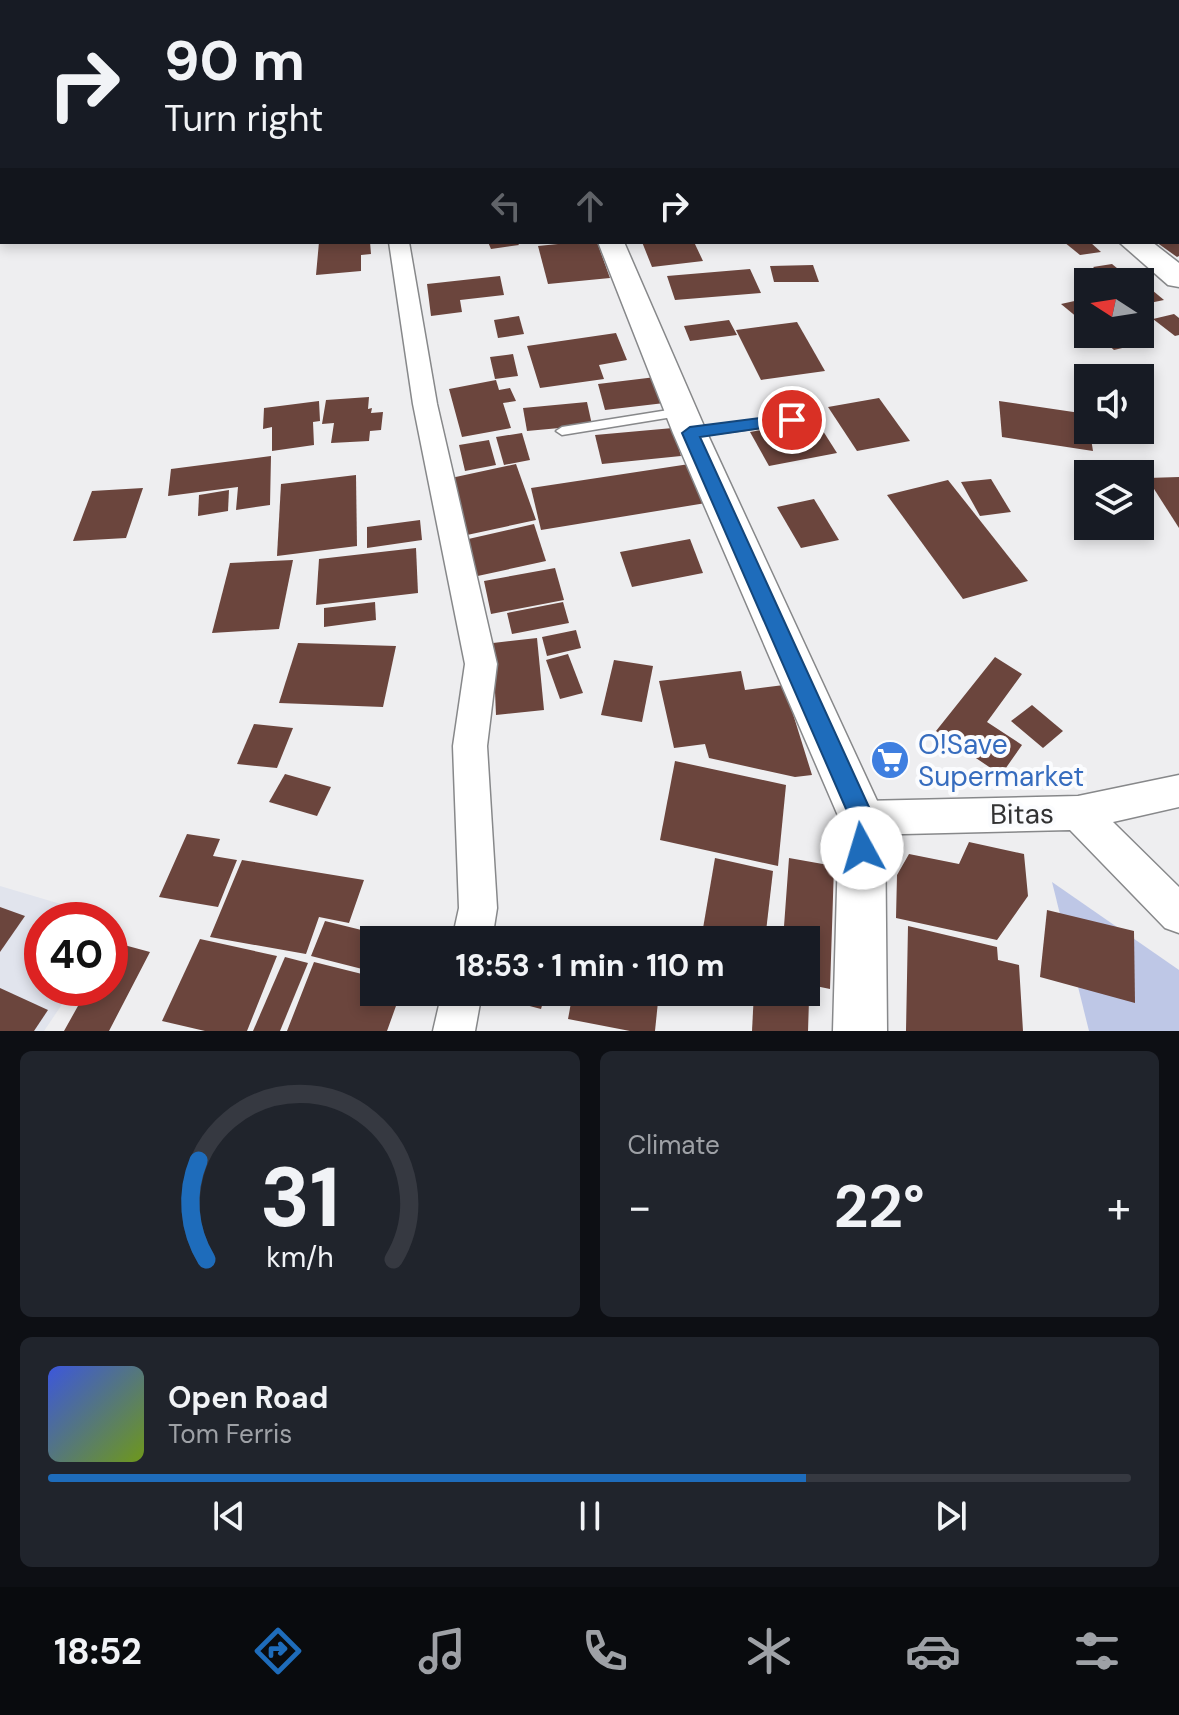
<!DOCTYPE html>
<meta charset="utf-8">
<style>
:root{--surface:#171b24;--page:#20242c;--text:#f1f3f6;--muted:#9ea1a6;--line:#363941;--accent:#1e6cbb}
body{margin:0;font-family:"DM Sans",sans-serif;background:var(--page);color:var(--text);height:100vh;display:flex;flex-direction:column;font-size:30px;white-space:nowrap}
*{box-sizing:border-box;margin:0}
p{font-size:26px;color:var(--muted)}
.icon{flex:none;width:44px;height:44px;fill:none;stroke:currentColor;stroke-width:2;stroke-linecap:round;stroke-linejoin:round}
.map{position:relative;height:1031px;overflow:hidden}
.panel{display:flex;flex-direction:column;gap:20px;padding:20px;background:#0d0f14;flex:1}
.panel>*{flex:none}
.banner{position:absolute;left:0px;top:0px;width:1180px;height:244px;box-shadow:0 4px 12px #0003;background:#171b24;color:var(--text);overflow:hidden}
.needle{width:52px;rotate:282deg}
.tools{position:absolute;left:1074px;top:268px;display:grid;gap:16px}
.tools a{display:grid;place-items:center;width:80px;height:80px;border-radius:0px;background:var(--surface);box-shadow:0 4px 12px #0003;font-size:40px}
.speed{position:absolute;left:24px;top:902px;display:flex;gap:16px;font-size:40px;font-weight:700;text-align:center}
.speed>*{display:grid;place-content:center;width:104px;height:104px;border-radius:50%;background:var(--surface);box-shadow:0 4px 12px #0003;line-height:1}
.speed .limit{border:12px solid #d22;background:#fff;color:#111}
.pin{position:absolute;display:grid;place-items:center;width:68px;height:68px;color:#fff;margin:-34px;border:4px solid #fff;border-radius:50%;box-shadow:0 2px 8px #0007}
.me{position:absolute;width:88px;margin:-44px;rotate:354deg;stroke-linejoin:round;filter:drop-shadow(0 0 6px #0008)}
.turn{display:flex;align-items:center;gap:28px;height:168px;padding:0 32px;font-size:36px}
.turn .icon{width:104px;height:104px;stroke-width:2.5}
.turn b{display:block;font-size:56px;line-height:68px}
.lanes{display:flex;align-items:center;height:76px;padding:0 32px;background:#0003;justify-content:center;gap:40px;direction:ltr}
.lanes .off{opacity:.35}
.big{font-size:60px;font-weight:700;line-height:1.1}
.panel .widget{flex:1;display:flex;flex-direction:column;justify-content:center;gap:12px;min-width:0;padding:0 28px;border-radius:12px;background:var(--page)}
.panel .dial{align-items:center;gap:0}
.dial svg{height:208px;overflow:visible;fill:none;stroke:var(--line);stroke-width:7;stroke-linecap:round;text-anchor:middle}
.dial text{fill:var(--text);stroke:none}
.song{display:flex;align-items:center;gap:24px}
.cover{width:96px;height:96px;border-radius:12px;background:linear-gradient(135deg,hsl(230 70% 55%),hsl(80 70% 35%))}
.played{height:8px;border-radius:4px;background:linear-gradient(90deg,var(--accent) 70%,var(--line) 70%)}
.keys{display:flex;justify-content:space-around;direction:ltr}
.heat{display:flex;justify-content:space-between;align-items:center;font-size:44px;direction:ltr}
.panel .tiles{flex:1;display:grid;gap:20px;grid-template-columns:1fr 1fr}
.widget:last-child{grid-column:span 2}
.trip{position:absolute;left:360px;top:926px;width:460px;height:80px;border-radius:0px;background:var(--surface);box-shadow:0 4px 12px #0003;font-weight:700;line-height:80px;text-align:center}
.dock{display:flex;height:128px;justify-content:space-around;align-items:center;background:#090b0e;color:var(--muted)}
.dock .icon{width:56px;height:56px}
.dock .current{color:var(--accent)}
.dock b{font-size:36px;color:var(--text)}
.map>svg:first-child{display:block}
.built{fill:#e1e4ed}
.green{fill:#bec7e6}
.building{fill:#6b453d}
.lines{fill:none;stroke-linecap:round;stroke-linejoin:round}
.service-casing{stroke:#87888a;stroke-width:3}
.minor-casing{stroke:#87888a;stroke-width:3}
.tertiary-casing{stroke:#87888a;stroke-width:3}
.secondary-casing{stroke:#87888a;stroke-width:3}
.service{fill:#fff;fill-rule:evenodd}
.minor{fill:#fff;fill-rule:evenodd}
.tertiary{fill:#fff;fill-rule:evenodd}
.secondary{fill:#fff;fill-rule:evenodd}
.route{fill:#1e6cbb;stroke:#14467a;stroke-width:2}
.labels{text-anchor:middle;dominant-baseline:central;stroke-width:8;stroke-linejoin:round;paint-order:stroke}
.near-shop-label{font-size:28px;fill:#366cbe;stroke:#fbfcfe;text-anchor:start}
.near-street-label{font-size:28px;fill:#323233;stroke:#fbfcfe}
</style>
<div class="map">
<svg width="1179" height="1031" viewBox="0 0 1179 1031">
<rect width="100%" height="100%" fill="#eeeef0"/>
<polygon class="built" points="0,886 118,921 110,933 110,920 42,920 42,988 73,988 44,1031 0,1031"/>
<polygon class="green" points="1052,882 1179,970 1179,1031 1089,1031"/>
<g class="building">
<polygon points="319,242 370,242 371,254 361,255 361,271 316,275"/>
<polygon points="488,242 517,242 519,245 491,249"/>
<polygon points="578,242 597,242 610,278 548,284 538,246"/>
<polygon points="642,242 694,242 703,261 652,267"/>
<polygon points="1064,242 1090,242 1101,252 1080,255"/>
<polygon points="1156,242 1179,242 1179,256 1177,257"/>
<polygon points="1112,264 1129,278 1109,282 1093,267"/>
<polygon points="813,265 819,282 774,282 770,266"/>
<polygon points="750,269 761,293 675,300 667,276"/>
<polygon points="500,276 504,295 460,300 462,312 431,316 427,284"/>
<polygon points="1140,280 1164,300 1140,305"/>
<polygon points="1088,298 1088,323 1084,323 1061,304"/>
<polygon points="1174,314 1179,318 1179,335 1175,336 1153,319"/>
<polygon points="519,316 524,334 498,338 494,320"/>
<polygon points="729,320 737,335 690,341 684,326"/>
<polygon points="797,322 825,371 761,380 736,330"/>
<polygon points="616,333 627,360 599,365 604,379 540,388 527,346"/>
<polygon points="1096,334 1138,334 1147,342 1114,350"/>
<polygon points="513,354 518,376 495,379 490,357"/>
<polygon points="664,376 673,402 605,410 598,384"/>
<polygon points="496,380 499,390 510,388 516,401 503,403 511,428 462,437 449,389"/>
<polygon points="369,397 368,409 372,408 371,413 383,412 381,430 370,431 369,441 331,443 334,423 322,424 326,400"/>
<polygon points="879,398 910,441 857,451 828,407"/>
<polygon points="319,401 320,421 313,422 314,445 272,451 272,427 263,429 264,408"/>
<polygon points="999,401 1087,414 1093,451 1002,437"/>
<polygon points="587,402 592,425 527,431 523,408"/>
<polygon points="816,420 837,453 769,466 750,432"/>
<polygon points="673,428 681,456 602,464 595,435"/>
<polygon points="522,433 530,460 504,465 496,437"/>
<polygon points="489,440 496,465 465,471 459,445"/>
<polygon points="271,456 270,505 236,510 238,487 168,496 171,469"/>
<polygon points="696,463 712,502 541,530 531,488"/>
<polygon points="516,464 536,520 467,535 451,478"/>
<polygon points="356,475 357,546 277,556 281,484"/>
<polygon points="1179,477 1179,528 1147,478"/>
<polygon points="991,479 1011,512 980,516 961,482"/>
<polygon points="948,480 1028,581 963,599 887,495"/>
<polygon points="143,488 126,538 73,541 92,491"/>
<polygon points="229,490 228,511 198,516 199,495"/>
<polygon points="814,499 839,540 801,548 777,507"/>
<polygon points="420,520 422,540 367,548 367,527"/>
<polygon points="534,524 546,561 473,577 464,540"/>
<polygon points="690,539 703,573 632,587 620,552"/>
<polygon points="416,548 418,593 316,605 319,559"/>
<polygon points="293,560 279,629 212,633 230,563"/>
<polygon points="555,568 564,600 491,614 484,581"/>
<polygon points="375,602 376,620 324,627 324,608"/>
<polygon points="563,602 569,623 512,634 507,613"/>
<polygon points="576,630 581,648 547,656 542,637"/>
<polygon points="537,638 544,710 496,715 493,643"/>
<polygon points="298,643 396,646 383,707 279,703"/>
<polygon points="568,654 583,693 560,699 546,660"/>
<polygon points="995,657 1022,674 987,722 1022,745 1001,775 936,731"/>
<polygon points="614,660 653,666 642,722 601,715"/>
<polygon points="741,671 745,690 784,685 812,775 795,777 709,758 705,744 674,748 659,681"/>
<polygon points="1032,705 1063,731 1043,748 1011,721"/>
<polygon points="254,724 293,728 277,768 237,764"/>
<polygon points="675,761 786,785 778,866 660,840"/>
<polygon points="285,774 331,787 317,816 269,802"/>
<polygon points="187,834 220,839 213,856 237,860 218,907 159,897"/>
<polygon points="969,842 1024,854 1028,896 997,940 896,918 897,875 909,854 959,864"/>
<polygon points="715,858 773,871 765,940 701,940"/>
<polygon points="789,858 834,866 830,989 806,984 806,940 783,940"/>
<polygon points="242,860 364,880 349,923 319,917 306,954 210,937"/>
<polygon points="0,907 25,916 0,952"/>
<polygon points="1047,910 1134,931 1135,1003 1040,977"/>
<polygon points="325,921 398,939 398,940 374,940 374,972 311,956"/>
<polygon points="908,926 997,947 998,960 1019,965 1023,1031 906,1031"/>
<polygon points="200,939 277,956 247,1031 205,1031 162,1021"/>
<polygon points="113,942 150,952 109,1031 64,1031 88,988 110,988 110,947"/>
<polygon points="285,957 308,963 280,1031 253,1031"/>
<polygon points="314,962 374,977 374,992 401,992 387,1031 287,1031"/>
<polygon points="0,988 48,1010 34,1031 0,1031"/>
<polygon points="526,992 546,992 541,1009 522,1004"/>
<polygon points="573,992 659,992 655,1031 630,1031 568,1019"/>
<polygon points="754,992 774,992 809,999 808,1031 752,1031"/>
</g>
<g class="lines">
<g class="service-casing">
<g id="service">
<polygon points="681,408 687,412 685,415 562,435 556,431 562,427"/>
<polygon points="792,416 796,417 798,420 796,423 690,437 684,433 690,429"/>
</g>
</g>
<g class="minor-casing">
<g id="minor">
<rect x="395" y="0" width="14" height="2"/>
<polygon points="389,242 409,242 437,404 497,664 487,746 497,908 492,940 452,940 459,908 453,746 465,664 413,404"/>
<polygon points="1179,775 1179,807 1113,822 1179,887 1179,933 1165,928 1070,830 862,835 849,830 844,818 849,806 862,801 1078,796"/>
<polygon points="442,992 482,992 475,1031 433,1031"/>
</g>
</g>
<g class="tertiary-casing">
<g id="tertiary">
<rect x="526" y="0" width="18" height="2"/>
<polygon points="598,242 624,242 707,433 885,818 887,1031 833,1031 839,818 673,433"/>
</g>
</g>
<g class="secondary-casing">
<g id="secondary">
<polygon points="886,0 907,0 908,2 887,2"/>
<polygon points="1119,242 1152,242 1179,263 1179,287 1168,285"/>
</g>
</g>
<use href="#service" class="service"/>
<use href="#minor" class="minor"/>
<use href="#tertiary" class="tertiary"/>
<use href="#secondary" class="secondary"/>
</g>
<polygon class="route" points="792,414 800,420 798,423 700,437 874,818 874,848 870,856 862,860 853,856 850,848 850,818 682,433 690,427"/>
<defs>
<g id="supermarket-disc" transform="scale(2)"><circle r="9.5" fill="#3f7fe0" stroke="#fbfcfe"/><path d="M-6-5.5h2.5l.6 2H6L4.5 2H-2.5L-4.4-4H-6ZM-1.5 3.2a1.3 1.3 0 1 0 .1 0ZM3 3.2a1.3 1.3 0 1 0 .1 0Z" fill="#fff"/></g>
</defs>
<g fill-rule="evenodd">
<use href="#supermarket-disc" x="890" y="760"/>
</g>
<g class="labels">
<g class="near-shop-label">
<text x="918" y="744">O!Save<tspan x="918" dy="32">Supermarket</tspan></text>
</g>
<g class="near-street-label">
<text transform="translate(1022 814) rotate(-1)">Bitas</text>
</g>
</g>
</svg>
<div class="tools">
<a><svg class="needle" viewBox="-14 -14 28 28"><path d="M0-13l5 13h-10z" fill="#e53935"/><path d="M0 13l5-13h-10z" fill="#9ea1a6"/></svg></a>
<a><svg class="icon" aria-label="sound" viewBox="0 0 24 24"><path d="M4 9h4l5-4v14l-5-4H4zM17 9q2 3 0 6"/></svg></a>
<a><svg class="icon" aria-label="layers" viewBox="0 0 24 24"><path d="M12 4l9 5-9 5-9-5zM3 14l9 5 9-5"/></svg></a>
</div>
<div class="speed"><div class="limit">40</div></div>
<div class="pin" style="left:792px;top:420px;background:#d93025"><svg class="icon" aria-label="arrive" viewBox="0 0 24 24"><path d="M6 21V4h12l-3 4 3 4H6"/></svg></div>
<svg class="me" style="left:862px;top:848px" viewBox="-20 -20 40 40"><circle r="19" fill="#fff"/><path d="M0-13L10 11 0 6-10 11z" fill="#1e6cbb"/></svg>
<div class="trip">18:53 · 1 min · 110 m</div>
<div class="banner">
<div class="turn"><svg class="icon" aria-label="right" viewBox="0 0 24 24"><path d="M7 20v-9h11M14 6l5 5-5 5"/></svg><div><b>90 m</b>Turn right</div></div>
<div class="lanes"><svg class="icon off" aria-label="left" viewBox="0 0 24 24"><path d="M17 20v-9H6M10 6l-5 5 5 5"/></svg><svg class="icon off" aria-label="ahead" viewBox="0 0 24 24"><path d="M12 20V5M6 11l6-6 6 6"/></svg><svg class="icon" aria-label="right" viewBox="0 0 24 24"><path d="M7 20v-9h11M14 6l5 5-5 5"/></svg></div>
</div>
</div>
<section class="panel">
<div class="tiles">
<div class="widget dial"><svg viewBox="0 0 100 80">
<path d="M14 69A42 42 0 1 1 86 69"/>
<path d="M14 69A42 42 0 0 1 11 31" stroke="#1e6cbb"/>
<text x="50" y="56" font-size="32" font-weight="700">31</text>
<text x="50" y="72" font-size="11">km/h</text>
</svg></div>
<div class="widget"><p>Climate</p>
<div class="heat"><a>−</a><b class="big">22°</b><a>+</a></div>
</div>
<div class="widget">
<div class="song"><i class="cover"></i><div><b>Open Road</b><p>Tom Ferris</p></div></div>
<div class="played"></div>
<div class="keys"><svg class="icon" aria-label="previous" viewBox="0 0 24 24"><path d="M18 5L8 12l10 7zM5 5v14"/></svg><svg class="icon" aria-label="pause" viewBox="0 0 24 24"><path d="M8 5v14M16 5v14"/></svg><svg class="icon" aria-label="next" viewBox="0 0 24 24"><path d="M6 5l10 7-10 7zM19 5v14"/></svg></div>
</div>
</div>
</section>
<nav class="dock">
<b>18:52</b>
<svg class="icon current" aria-label="directions" viewBox="0 0 24 24"><path d="M12 3l9 9-9 9-9-9zM9 14v-3h6M13 9l2 2-2 2"/></svg>
<svg class="icon" aria-label="music" viewBox="0 0 24 24"><path d="M9 18V5l10-2v13"/><circle cx="6" cy="18" r="3"/><circle cx="16" cy="16" r="3"/></svg>
<svg class="icon" aria-label="phone" viewBox="0 0 24 24"><path d="M5 4h4l2 5-3 2q2 4 5 5l2-3 5 2v4C11 20 4 13 5 4z"/></svg>
<svg class="icon" aria-label="climate" viewBox="0 0 24 24"><path d="M12 3v18M4 7l16 10M4 17L20 7"/></svg>
<svg class="icon" aria-label="car" viewBox="0 0 24 24"><path d="M5 17H2v-5l4-1 3-4h7l3 4 3 1v5h-3M9 17h6M6 11h13"/><circle cx="7" cy="17" r="2"/><circle cx="17" cy="17" r="2"/></svg>
<svg class="icon" aria-label="filters" viewBox="0 0 24 24"><path d="M4 7h16M4 17h16"/><circle cx="9" cy="7" r="2"/><circle cx="15" cy="17" r="2"/></svg>
</nav>
